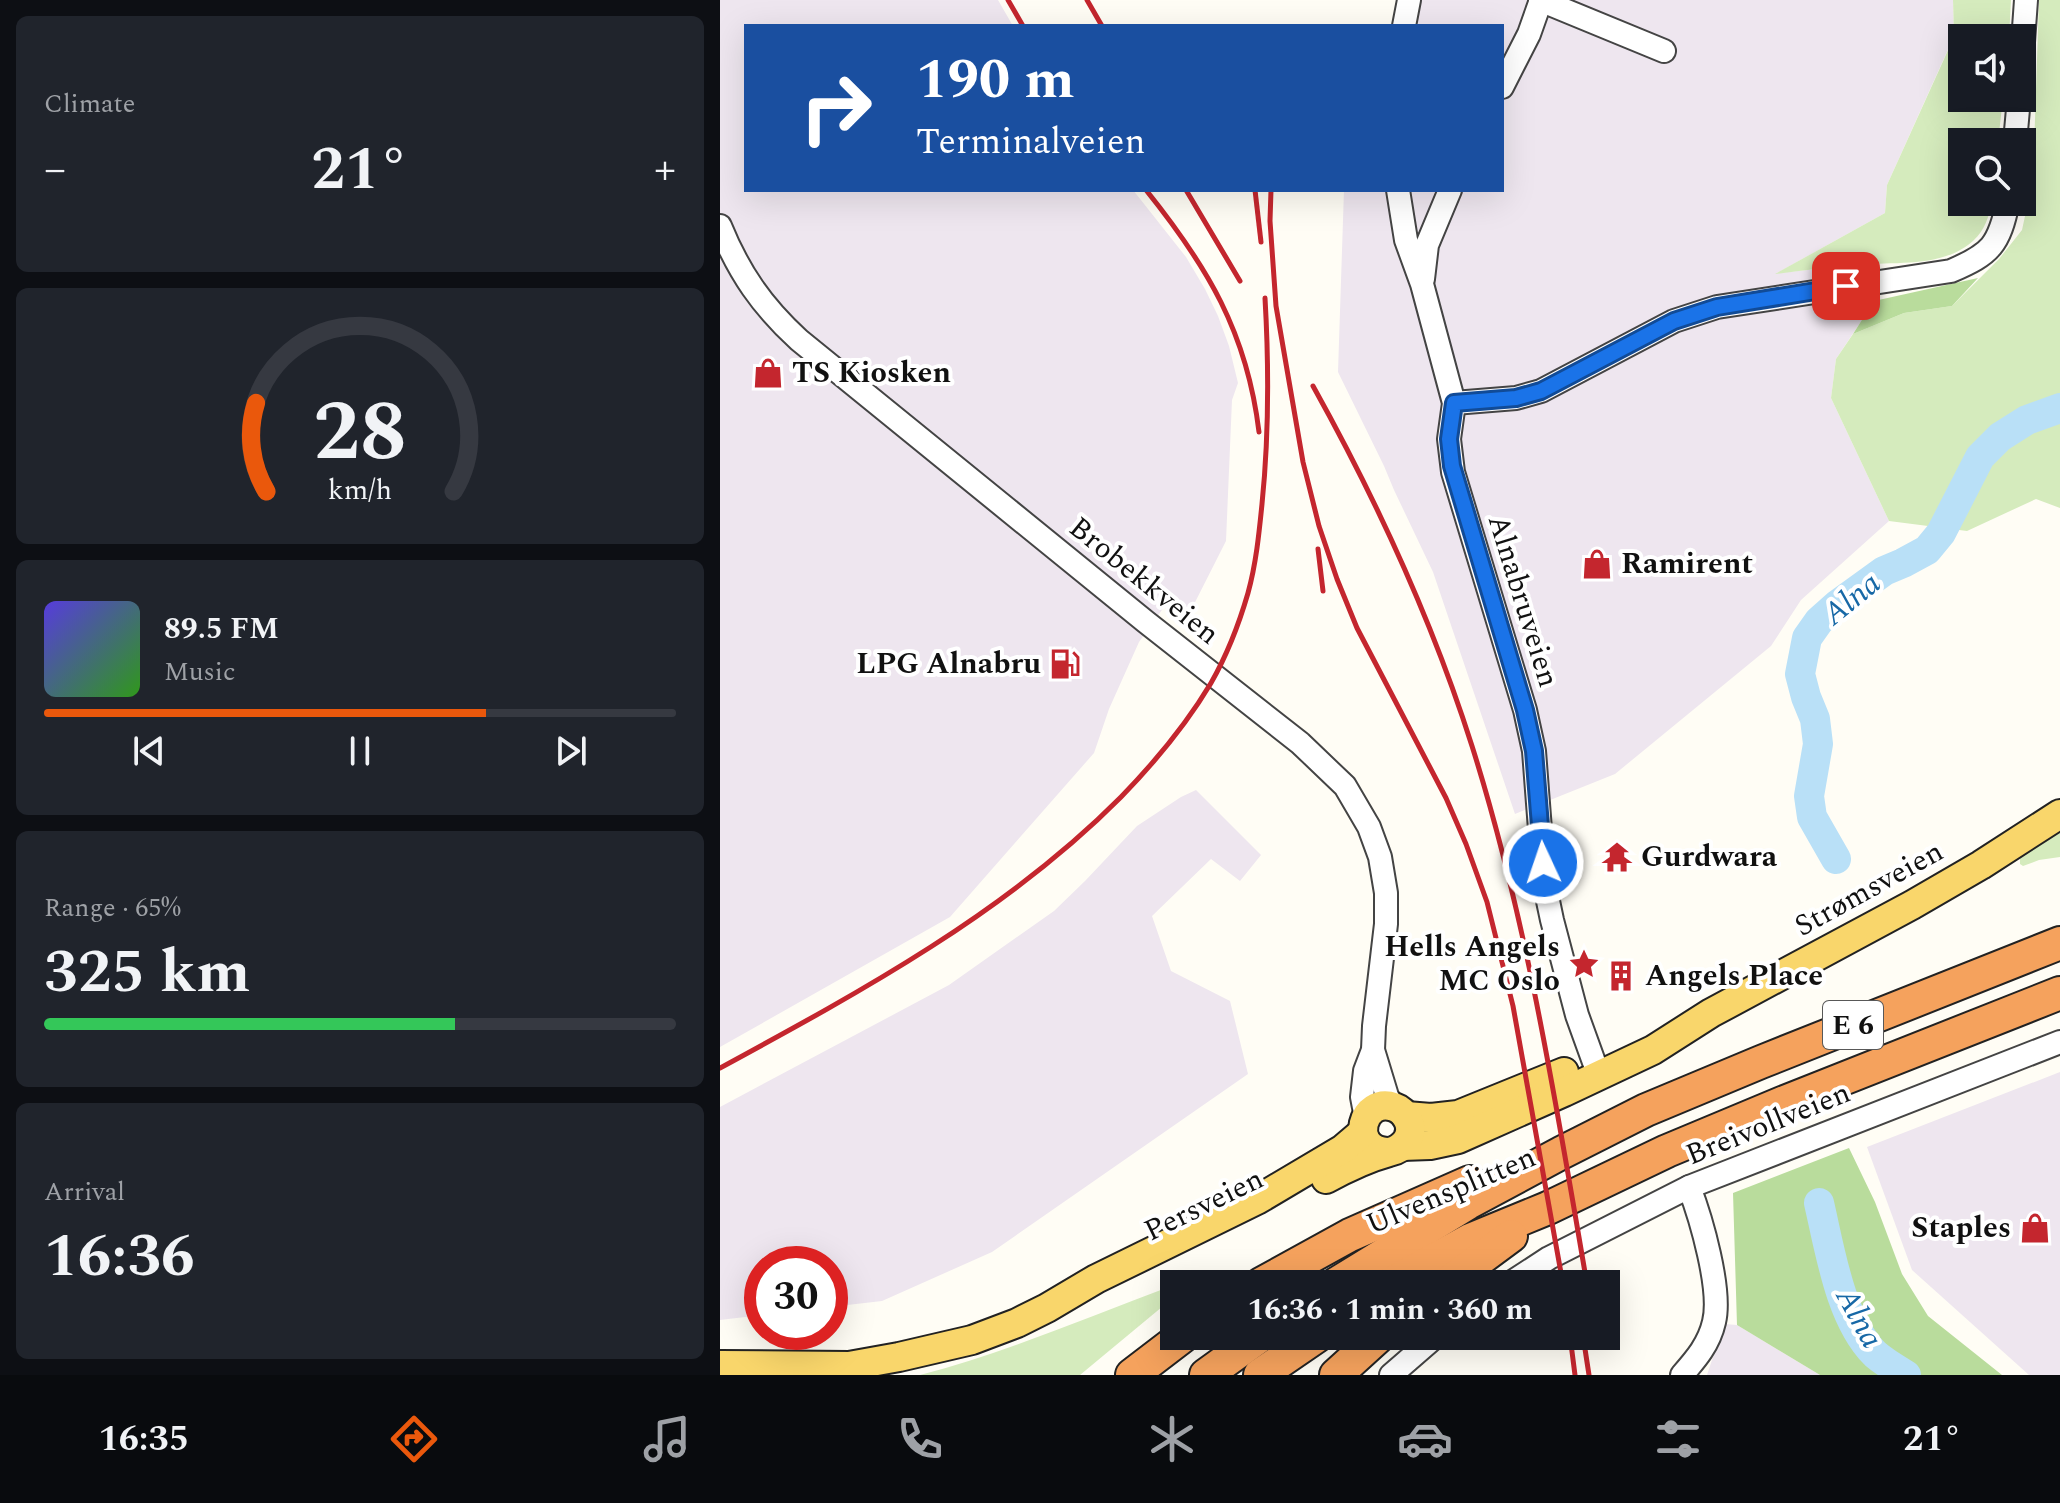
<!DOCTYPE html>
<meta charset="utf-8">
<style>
:root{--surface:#171b24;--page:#20242c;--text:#f1f3f6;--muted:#9ea1a6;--line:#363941;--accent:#ea580c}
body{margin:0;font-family:Spectral,serif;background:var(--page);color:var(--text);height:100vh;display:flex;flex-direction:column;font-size:30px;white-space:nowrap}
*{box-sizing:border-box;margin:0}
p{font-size:26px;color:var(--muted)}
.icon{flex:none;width:44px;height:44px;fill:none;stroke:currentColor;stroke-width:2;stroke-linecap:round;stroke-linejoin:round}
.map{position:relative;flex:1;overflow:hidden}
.details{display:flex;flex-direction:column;gap:16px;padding:16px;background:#0d0f14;width:720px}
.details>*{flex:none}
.hud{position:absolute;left:24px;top:24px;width:760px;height:168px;border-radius:0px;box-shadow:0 8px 32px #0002;background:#1a4fa0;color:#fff;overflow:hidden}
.tools{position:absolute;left:1228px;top:24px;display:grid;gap:16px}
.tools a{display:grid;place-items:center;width:88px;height:88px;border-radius:0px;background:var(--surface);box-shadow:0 8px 32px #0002;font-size:40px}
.speed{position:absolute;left:24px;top:1246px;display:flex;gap:16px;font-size:40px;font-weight:700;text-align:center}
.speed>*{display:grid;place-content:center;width:104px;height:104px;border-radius:50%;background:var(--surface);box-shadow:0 8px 32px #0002;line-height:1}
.speed .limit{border:12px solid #d22;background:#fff;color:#111}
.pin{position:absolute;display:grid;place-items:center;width:68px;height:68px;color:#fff;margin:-34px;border-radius:16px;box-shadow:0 4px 12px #0006}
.me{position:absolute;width:88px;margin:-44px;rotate:357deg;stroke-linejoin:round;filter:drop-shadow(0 0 6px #0008)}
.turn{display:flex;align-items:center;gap:28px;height:168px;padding:0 40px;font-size:36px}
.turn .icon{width:104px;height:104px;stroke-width:2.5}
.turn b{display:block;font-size:56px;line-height:68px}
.big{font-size:60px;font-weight:700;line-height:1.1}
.details .widget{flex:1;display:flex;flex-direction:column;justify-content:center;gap:12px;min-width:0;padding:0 28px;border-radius:12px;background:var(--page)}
.details .dial{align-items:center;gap:0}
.dial svg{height:208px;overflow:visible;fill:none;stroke:var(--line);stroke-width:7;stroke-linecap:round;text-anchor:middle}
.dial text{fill:var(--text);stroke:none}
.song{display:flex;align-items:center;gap:24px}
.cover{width:96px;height:96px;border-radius:12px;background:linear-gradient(135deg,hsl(250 70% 55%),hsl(110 70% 35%))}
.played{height:8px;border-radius:4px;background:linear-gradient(90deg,var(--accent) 70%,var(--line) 70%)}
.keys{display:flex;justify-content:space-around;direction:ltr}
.heat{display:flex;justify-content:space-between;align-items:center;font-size:44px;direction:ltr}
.charge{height:12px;border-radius:6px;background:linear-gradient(90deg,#34c759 65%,var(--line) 0)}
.trip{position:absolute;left:440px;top:1270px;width:460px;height:80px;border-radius:0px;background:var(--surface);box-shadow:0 8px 32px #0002;font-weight:700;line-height:80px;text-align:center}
.menu{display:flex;height:128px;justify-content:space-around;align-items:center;background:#090b0e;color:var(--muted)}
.menu .icon{width:56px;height:56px}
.menu .selected{color:var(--accent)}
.menu b{font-size:36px;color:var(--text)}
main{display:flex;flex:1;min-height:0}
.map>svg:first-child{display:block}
.industrial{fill:#eee6ef}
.green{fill:#d5ebbd}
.forest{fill:#b9dc9c}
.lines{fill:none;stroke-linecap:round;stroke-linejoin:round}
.river{stroke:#b9e0f7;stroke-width:30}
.minor-casing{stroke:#444;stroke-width:26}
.major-casing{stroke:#222;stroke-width:32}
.highway-casing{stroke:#222;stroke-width:36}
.minor{stroke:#fff;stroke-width:22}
.major{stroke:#f9d66b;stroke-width:28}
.highway{stroke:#f5a25d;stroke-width:32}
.rail{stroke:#c4262e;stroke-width:5}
.route-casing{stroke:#114b97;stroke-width:20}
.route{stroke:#1a73e8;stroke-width:14}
.labels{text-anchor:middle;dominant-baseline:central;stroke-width:8;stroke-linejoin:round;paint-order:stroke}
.shield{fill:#fff;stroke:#585858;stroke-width:2}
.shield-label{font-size:28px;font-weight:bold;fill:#111}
.poi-label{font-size:30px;font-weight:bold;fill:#111;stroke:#fff;text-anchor:start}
.street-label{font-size:30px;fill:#111;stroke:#fff}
.water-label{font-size:32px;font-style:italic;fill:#1768a6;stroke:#fff}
</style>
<main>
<section class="details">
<div class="widget"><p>Climate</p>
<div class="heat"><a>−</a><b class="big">21°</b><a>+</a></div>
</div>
<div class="widget dial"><svg viewBox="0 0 100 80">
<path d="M14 69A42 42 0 1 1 86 69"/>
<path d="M14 69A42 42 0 0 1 10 35" stroke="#ea580c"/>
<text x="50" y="56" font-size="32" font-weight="700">28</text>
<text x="50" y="72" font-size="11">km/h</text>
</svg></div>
<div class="widget">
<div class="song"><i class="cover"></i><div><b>89.5 FM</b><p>Music</p></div></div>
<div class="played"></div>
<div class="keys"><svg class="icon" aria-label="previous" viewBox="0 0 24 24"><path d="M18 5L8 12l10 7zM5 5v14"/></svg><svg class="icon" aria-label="pause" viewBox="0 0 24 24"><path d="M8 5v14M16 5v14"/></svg><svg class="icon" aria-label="next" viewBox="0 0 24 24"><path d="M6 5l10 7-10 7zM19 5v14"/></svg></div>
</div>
<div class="widget"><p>Range · 65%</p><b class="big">325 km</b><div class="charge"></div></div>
<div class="widget"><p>Arrival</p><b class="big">16:36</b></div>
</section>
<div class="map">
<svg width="1340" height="1375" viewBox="0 0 1340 1375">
<rect width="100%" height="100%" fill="#fffdf5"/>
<g class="industrial">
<polygon points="0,0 278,0 293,26 26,26 26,190 413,190 466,257 485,289 498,316 509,346 518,383 512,400 506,541 464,624 444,607 419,642 389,709 374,753 230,917 0,1047"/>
<polygon points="693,0 1233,0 1234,36 1167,185 1165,213 1057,273 1137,265 1142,320 1116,359 1111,398 1169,521 1081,600 1051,646 895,774 795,814 713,572 674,490 664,466 618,372 624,190 782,190 782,26 684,26"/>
<polygon points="476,790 541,855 520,881 491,859 432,916 451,971 510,1001 528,1074 272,1252 162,1301 110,1307 110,1264 42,1264 42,1315 0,1320 0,1107 229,985 334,911 365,881 417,826 461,797"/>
<polygon points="1340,1072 1340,1375 1309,1375 1192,1270 1147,1147"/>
<polygon points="1004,1324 1017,1325 1100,1375 987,1375"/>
</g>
<g class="green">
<path d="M 1233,0 L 1291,0 L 1289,38 L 1242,38 L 1242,98 L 1283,98 L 1278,142 L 1242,142 L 1242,202 L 1272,202 C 1269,216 1265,230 1254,240 C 1223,269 1173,261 1135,265 C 1108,267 1081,271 1055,274 L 1165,213 L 1167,185 L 1234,37 Z"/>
<polygon points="1319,0 1340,0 1340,508 1316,499 1247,531 1169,521 1111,398 1116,359 1133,334 1184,313 1232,306 1279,259 1302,230 1313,179"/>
<polygon points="1340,828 1340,857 1319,860 1303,866 1300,864 1300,855"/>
<path d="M 454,1285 L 454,1297 L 360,1375 L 200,1375 C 288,1352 370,1316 454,1285 Z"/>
</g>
<g class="forest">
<polygon points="1258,278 1232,306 1184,313 1133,334 1154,301"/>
<polygon points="1129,1148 1155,1202 1182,1274 1208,1316 1282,1375 1100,1375 1017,1325 1013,1193"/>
</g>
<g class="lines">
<g class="river">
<polyline points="1116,859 1092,817 1089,796 1098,744 1095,719 1086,697 1080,674 1087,638 1099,621 1117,605 1164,571 1183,563 1207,550 1221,533 1260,457 1280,437 1307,420 1340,408"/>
<path d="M 1099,1203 C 1110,1250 1120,1319 1155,1354 C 1164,1362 1176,1369 1186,1375"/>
</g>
<g class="minor-casing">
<g id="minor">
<polyline points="820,0 944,51"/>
<polyline points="684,26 689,0"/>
<polyline points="1302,56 1306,0"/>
<polyline points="782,87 809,34 821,0"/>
<polyline points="1295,142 1299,98"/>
<polyline points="678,190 686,240 702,284 734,403 729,439 733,472 805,710 814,751 824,882 832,920 857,1015 879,1076"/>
<path d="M 0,226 C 19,273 42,306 79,340 L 426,622 L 580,743 L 625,786 L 649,827 L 660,857 L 666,893 L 666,924 L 654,1026 L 653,1050 L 645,1071 L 642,1097 L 646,1118"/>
<polyline points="703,279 707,245 730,190"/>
<path d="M 734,403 L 796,398 L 821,391 L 954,321 L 997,307 L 1231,271 C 1271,254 1279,245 1288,202"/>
<polyline points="653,1050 667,1096 673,1107"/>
<polyline points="789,1284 829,1258 969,1187 1340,1042"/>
<polyline points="671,1375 716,1336"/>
<path d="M 962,1375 C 976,1359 989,1344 994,1322 C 1002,1290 981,1218 969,1187"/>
</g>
</g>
<g class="major-casing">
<g id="major">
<polyline points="686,1116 711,1118 738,1115 844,1072"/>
<polyline points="682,1146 710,1145 738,1139 844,1092 933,1050 991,1013 1192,905 1261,865 1340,814"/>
<path d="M 606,1179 C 626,1168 647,1158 669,1152 C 684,1149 695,1135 688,1120 C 685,1114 680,1109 674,1107 C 642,1096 628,1148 666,1152"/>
<polyline points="0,1365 129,1366 179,1357 252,1340 297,1323 327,1308 376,1279 537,1200 623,1149 643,1132"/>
</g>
</g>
<g class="highway-casing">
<g id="highway">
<polyline points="541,1284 630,1235 750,1182"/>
<polyline points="616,1284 748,1203 841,1153 926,1110 1041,1062 1340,943"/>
<polyline points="670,1284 750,1240 828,1208 947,1151 1062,1103 1340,993"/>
<polyline points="726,1284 791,1236"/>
<polyline points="412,1375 463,1336"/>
<polyline points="486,1375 540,1336"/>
<polyline points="540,1375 597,1336"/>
<polyline points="616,1375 659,1336"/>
</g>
</g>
<use href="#minor" class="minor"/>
<use href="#major" class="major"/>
<use href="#highway" class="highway"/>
<g class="rail">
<polyline points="288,0 303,26"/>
<polyline points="367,0 382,26"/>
<path d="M 426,190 C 487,266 527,332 539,432"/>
<polyline points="466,190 520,281"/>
<polyline points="535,190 541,242"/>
<polyline points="551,190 550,221 556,306 583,462 599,526 617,579 637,628 726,798 746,844 767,902 793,1006 843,1284"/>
<path d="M 593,386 C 657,501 712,620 752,746 C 807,920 836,1104 867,1284"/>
<polyline points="598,549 603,591"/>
<path d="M 0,1068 C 142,991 287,912 401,797 C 435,762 466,725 491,683 C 507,655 519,624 528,593 C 536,564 539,534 542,504 C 549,435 549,367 545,298"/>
<polyline points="850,1336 855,1375"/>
<polyline points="863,1336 869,1375"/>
</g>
</g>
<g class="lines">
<g class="route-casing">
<polyline id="route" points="823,863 814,751 805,710 732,466 729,439 734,403 796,398 821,391 954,321 997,307 1126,286"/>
</g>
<use href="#route" class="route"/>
</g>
<defs>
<g id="shop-bare" transform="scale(2.4)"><path d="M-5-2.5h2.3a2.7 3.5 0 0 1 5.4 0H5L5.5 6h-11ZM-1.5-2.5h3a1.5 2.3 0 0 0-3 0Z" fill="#c4262e" stroke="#fff" stroke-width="2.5" paint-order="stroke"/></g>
<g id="fuel-bare" transform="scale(2.4)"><path d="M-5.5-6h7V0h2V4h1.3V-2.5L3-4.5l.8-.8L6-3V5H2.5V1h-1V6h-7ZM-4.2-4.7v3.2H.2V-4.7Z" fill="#c4262e" stroke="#fff" stroke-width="2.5" paint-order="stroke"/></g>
<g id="temple-bare" transform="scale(2.4)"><path d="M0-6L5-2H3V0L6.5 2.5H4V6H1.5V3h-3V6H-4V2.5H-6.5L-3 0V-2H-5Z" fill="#c4262e" stroke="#fff" stroke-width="2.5" paint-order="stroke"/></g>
<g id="sight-bare" transform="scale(2.4)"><path d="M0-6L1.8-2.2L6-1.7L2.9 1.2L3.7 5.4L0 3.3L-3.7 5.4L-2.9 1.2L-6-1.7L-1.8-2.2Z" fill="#c4262e" stroke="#fff" stroke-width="2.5" paint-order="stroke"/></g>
<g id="building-bare" transform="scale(2.4)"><path d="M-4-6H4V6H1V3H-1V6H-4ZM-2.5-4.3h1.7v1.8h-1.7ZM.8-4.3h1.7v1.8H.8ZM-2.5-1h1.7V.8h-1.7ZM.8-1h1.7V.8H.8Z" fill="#c4262e" stroke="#fff" stroke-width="2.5" paint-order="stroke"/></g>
</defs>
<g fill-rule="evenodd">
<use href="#shop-bare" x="48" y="373"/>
<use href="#shop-bare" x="877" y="564"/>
<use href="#fuel-bare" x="345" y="664"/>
<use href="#temple-bare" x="897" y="857"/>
<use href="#sight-bare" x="864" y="964"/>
<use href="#building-bare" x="901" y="976"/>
<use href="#shop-bare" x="1315" y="1228"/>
</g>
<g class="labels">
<rect class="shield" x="1103" y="1001" width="60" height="48" rx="6"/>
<g class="shield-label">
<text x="1133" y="1025">E 6</text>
</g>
<g class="poi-label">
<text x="72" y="373">TS Kiosken</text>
<text x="901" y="564">Ramirent</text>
<text x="321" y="664" text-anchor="end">LPG Alnabru</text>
<text x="921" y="857">Gurdwara</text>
<text x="840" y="947" text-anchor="end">Hells Angels<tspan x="840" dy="34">MC Oslo</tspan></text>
<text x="925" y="976">Angels Place</text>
<text x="1291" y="1228" text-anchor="end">Staples</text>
</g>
<g class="street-label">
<text transform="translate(424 581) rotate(39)">Brobekkveien</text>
<text transform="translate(803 601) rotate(73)">Alnabruveien</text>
<text transform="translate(1149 889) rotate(-29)">Strømsveien</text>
<text transform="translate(1048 1124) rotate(-22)">Breivollveien</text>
<text transform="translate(731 1191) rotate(-23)">Ulvensplitten</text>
<text transform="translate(484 1205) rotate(-26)">Persveien</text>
</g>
<g class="water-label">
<text transform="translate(1132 599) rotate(-39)">Alna</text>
<text transform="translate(1139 1318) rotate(61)">Alna</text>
</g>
</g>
</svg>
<div class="tools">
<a><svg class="icon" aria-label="sound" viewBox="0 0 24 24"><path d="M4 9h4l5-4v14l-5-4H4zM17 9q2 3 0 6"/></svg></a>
<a><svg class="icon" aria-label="search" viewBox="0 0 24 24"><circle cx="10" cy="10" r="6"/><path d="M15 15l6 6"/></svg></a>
</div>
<div class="speed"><div class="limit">30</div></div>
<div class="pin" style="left:1126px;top:286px;background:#d93025"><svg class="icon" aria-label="arrive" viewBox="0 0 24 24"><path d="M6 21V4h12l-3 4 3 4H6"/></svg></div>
<svg class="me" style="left:823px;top:863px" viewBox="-20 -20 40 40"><circle r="17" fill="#1a73e8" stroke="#fff" stroke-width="3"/><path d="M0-11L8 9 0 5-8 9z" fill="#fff"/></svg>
<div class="trip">16:36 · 1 min · 360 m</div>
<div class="hud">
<div class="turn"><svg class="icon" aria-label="right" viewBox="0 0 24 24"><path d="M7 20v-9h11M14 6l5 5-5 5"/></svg><div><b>190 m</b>Terminalveien</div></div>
</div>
</div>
</main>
<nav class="menu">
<b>16:35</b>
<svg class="icon selected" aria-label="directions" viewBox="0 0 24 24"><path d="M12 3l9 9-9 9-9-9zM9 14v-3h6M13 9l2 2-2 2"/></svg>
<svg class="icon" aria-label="music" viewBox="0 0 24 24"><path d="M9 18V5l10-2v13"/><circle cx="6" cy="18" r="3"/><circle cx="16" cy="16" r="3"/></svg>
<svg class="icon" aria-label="phone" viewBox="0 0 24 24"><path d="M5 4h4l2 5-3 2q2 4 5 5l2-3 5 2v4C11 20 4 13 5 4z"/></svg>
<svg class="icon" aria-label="climate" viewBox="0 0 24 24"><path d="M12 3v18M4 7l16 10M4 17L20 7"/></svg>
<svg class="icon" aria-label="car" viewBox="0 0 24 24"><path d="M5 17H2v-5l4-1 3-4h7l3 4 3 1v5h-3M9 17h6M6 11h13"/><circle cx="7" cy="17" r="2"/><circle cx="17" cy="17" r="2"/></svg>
<svg class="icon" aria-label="filters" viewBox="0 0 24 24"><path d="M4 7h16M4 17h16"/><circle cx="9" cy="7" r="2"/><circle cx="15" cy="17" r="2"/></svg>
<b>21°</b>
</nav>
